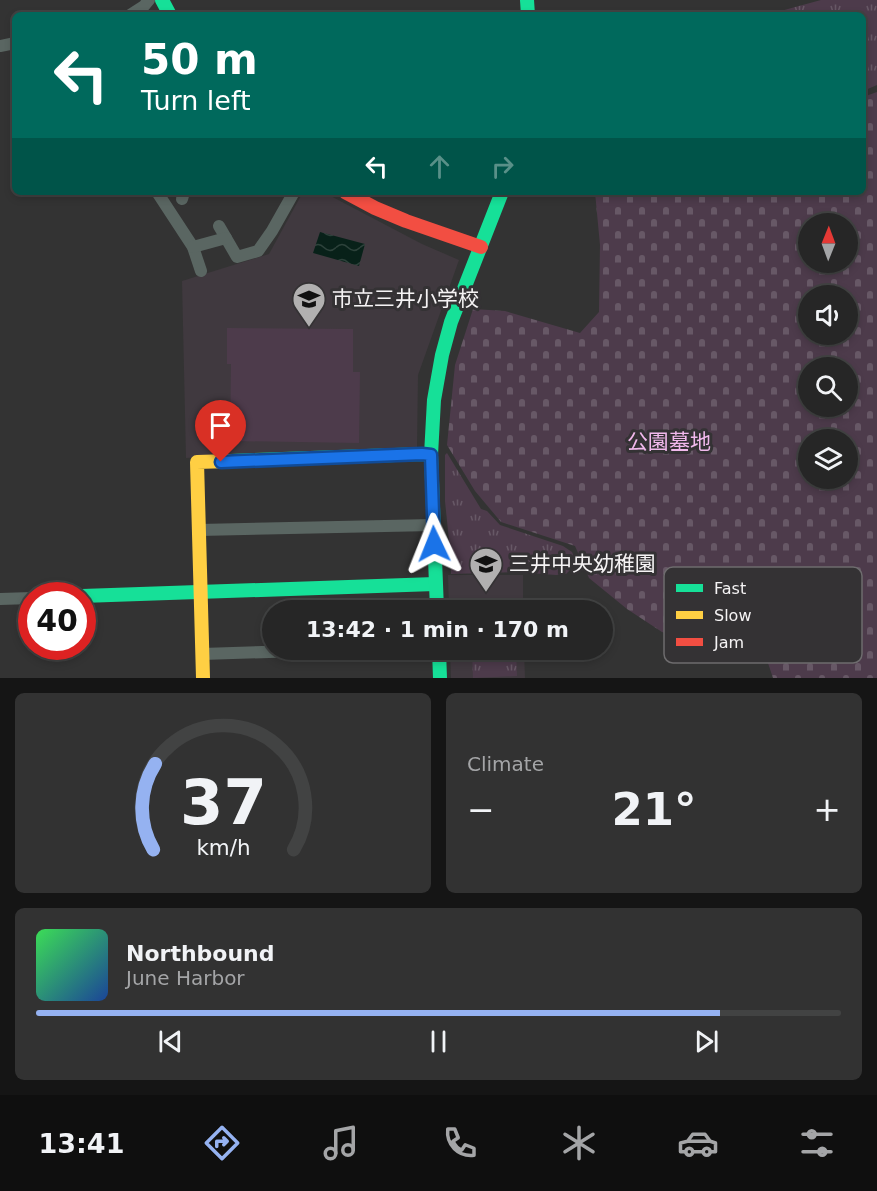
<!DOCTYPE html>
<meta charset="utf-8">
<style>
:root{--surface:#262626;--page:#323232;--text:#f1f3f6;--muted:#a4a5a7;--line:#424343;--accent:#95b2f1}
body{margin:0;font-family:"DejaVu Sans","Noto Sans JP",sans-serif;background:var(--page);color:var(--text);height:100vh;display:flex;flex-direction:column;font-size:22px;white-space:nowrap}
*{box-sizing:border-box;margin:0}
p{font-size:20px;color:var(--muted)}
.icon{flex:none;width:33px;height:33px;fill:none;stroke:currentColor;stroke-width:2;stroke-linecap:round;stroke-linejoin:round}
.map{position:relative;height:678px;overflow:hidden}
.sheet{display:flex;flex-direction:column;gap:15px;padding:15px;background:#151515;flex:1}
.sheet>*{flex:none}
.top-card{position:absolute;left:12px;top:12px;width:854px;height:183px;border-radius:9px;box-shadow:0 3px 9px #0003,0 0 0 2px var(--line);background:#00695c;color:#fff;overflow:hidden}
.needle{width:39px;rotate:1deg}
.fabs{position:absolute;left:798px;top:213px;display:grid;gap:12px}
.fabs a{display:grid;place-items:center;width:60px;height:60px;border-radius:50%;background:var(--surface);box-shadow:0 3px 9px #0003,0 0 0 2px var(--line);font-size:30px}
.speed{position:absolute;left:18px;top:582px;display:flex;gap:12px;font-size:30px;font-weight:700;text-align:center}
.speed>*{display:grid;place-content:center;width:78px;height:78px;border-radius:50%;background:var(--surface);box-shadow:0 3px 9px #0003,0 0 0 2px var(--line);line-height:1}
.speed .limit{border:9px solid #d22;background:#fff;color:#111}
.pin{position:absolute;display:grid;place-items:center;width:51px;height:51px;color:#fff;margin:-62px -26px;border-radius:50% 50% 50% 0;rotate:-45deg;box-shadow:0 0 6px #0007}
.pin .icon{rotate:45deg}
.me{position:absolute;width:66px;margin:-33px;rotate:358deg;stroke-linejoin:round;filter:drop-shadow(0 0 4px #0008)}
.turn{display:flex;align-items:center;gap:21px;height:126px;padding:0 30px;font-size:27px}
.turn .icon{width:78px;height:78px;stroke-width:2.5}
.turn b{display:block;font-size:42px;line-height:51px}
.lanes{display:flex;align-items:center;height:57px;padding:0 30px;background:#0003;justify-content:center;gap:30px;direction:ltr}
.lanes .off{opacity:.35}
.big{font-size:45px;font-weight:800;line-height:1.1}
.sheet .card{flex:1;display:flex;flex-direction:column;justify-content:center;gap:9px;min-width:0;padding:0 21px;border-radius:9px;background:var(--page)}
.sheet .dial{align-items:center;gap:0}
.dial svg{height:156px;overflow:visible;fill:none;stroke:var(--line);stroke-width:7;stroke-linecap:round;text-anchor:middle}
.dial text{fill:var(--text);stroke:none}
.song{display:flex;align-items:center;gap:18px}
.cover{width:72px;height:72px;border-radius:9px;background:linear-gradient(135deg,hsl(130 70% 55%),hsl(220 70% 35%))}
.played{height:6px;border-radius:3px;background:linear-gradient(90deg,var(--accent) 85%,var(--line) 85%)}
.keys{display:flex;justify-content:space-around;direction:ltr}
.heat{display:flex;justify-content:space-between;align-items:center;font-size:33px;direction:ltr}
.sheet .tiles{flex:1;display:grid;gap:15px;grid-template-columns:1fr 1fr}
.card:last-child{grid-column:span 2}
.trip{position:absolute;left:262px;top:600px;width:351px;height:60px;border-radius:30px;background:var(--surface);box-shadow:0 3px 9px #0003,0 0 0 2px var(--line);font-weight:800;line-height:60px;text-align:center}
.tabs{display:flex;height:96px;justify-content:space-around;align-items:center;background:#0f0f0f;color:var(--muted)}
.tabs .icon{width:42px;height:42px}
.tabs .current{color:var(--accent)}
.tabs b{font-size:27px;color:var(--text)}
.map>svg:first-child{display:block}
.built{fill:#40393f}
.grass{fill:url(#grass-tufts)}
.cemetery{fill:url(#cemetery-stones);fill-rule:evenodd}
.pitch{fill:#4d3b4b}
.water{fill:url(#water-waves)}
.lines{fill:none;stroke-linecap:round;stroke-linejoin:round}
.street{stroke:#5a6662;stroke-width:12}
.fast{stroke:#16e098;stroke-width:14}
.slow{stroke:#ffcf43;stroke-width:14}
.jam{stroke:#f24e42;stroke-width:14}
.route-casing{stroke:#114b97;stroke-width:15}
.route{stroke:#1a73e8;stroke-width:10}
.labels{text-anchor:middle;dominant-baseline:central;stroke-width:6;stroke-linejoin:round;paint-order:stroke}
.poi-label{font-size:21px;fill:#f5f3f4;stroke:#343234;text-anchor:start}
.park-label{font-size:21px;fill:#f1b9ec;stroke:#343234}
.key{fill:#343234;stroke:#6e6c6e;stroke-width:1.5}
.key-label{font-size:16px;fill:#f5f3f4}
</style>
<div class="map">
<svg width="877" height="678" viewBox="0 0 877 678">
<defs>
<pattern id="grass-tufts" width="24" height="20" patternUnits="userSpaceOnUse" patternTransform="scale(1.5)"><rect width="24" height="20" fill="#4d3b4b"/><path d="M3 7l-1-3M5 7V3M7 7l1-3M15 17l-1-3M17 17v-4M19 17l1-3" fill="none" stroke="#675866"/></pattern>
<pattern id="cemetery-stones" width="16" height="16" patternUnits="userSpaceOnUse" patternTransform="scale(1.5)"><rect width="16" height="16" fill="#4d3b4b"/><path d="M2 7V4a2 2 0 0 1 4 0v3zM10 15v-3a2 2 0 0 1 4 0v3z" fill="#675866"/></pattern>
<pattern id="water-waves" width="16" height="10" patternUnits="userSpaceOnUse" patternTransform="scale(1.5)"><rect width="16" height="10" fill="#082119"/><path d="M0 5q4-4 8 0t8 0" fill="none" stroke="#2d423b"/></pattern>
</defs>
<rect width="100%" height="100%" fill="#333"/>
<g class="built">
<polygon points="303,192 323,192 422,244 459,260 418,375 417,447 186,458 182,281 269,254"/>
<polygon points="448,575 523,575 523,610 449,610"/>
<polygon points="450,650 524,650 525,678 451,678"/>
</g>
<g class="grass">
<polygon points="821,0 877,0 877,85 863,91 862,15 766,15"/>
<polygon points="447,453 481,509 487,511 500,525 563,546 572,552 576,561 572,568 566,574 556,575 517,572 451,574 451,560 445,501 445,455"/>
<polygon points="472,650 516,650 517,676 473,678"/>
</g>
<path class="cemetery" d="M 877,92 L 877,678 L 773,678 L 767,660 L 662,632 L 627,609 L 589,578 L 575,546 L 501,522 L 475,491 L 447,445 L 455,365 L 473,309 L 505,311 L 580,333 L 599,312 L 600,245 L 595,192 L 862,192 L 863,97 ZM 808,224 L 848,224 L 848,262 L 808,262 ZM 808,296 L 848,296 L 848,334 L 808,334 ZM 808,368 L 848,368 L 848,406 L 808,406 ZM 808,440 L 848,440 L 848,478 L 808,478 Z"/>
<polygon class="pitch" points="227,328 353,329 353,372 360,372 359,443 230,441 231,364 227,364"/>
<polygon class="water" points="320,232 365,244 359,266 313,253"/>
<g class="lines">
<g class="street">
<polyline points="130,15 144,6 149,0"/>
<polyline points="0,46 15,43"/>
<polyline points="157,192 193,247 201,271"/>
<polyline points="182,199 184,192"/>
<polyline points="219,226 237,257 258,251 272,231 294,192"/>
<polyline points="193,247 226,238"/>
<polyline points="199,530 433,525"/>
<polyline points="0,599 32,598"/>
<polyline points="202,654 330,650"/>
</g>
<g class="fast">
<polyline points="162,0 170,15"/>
<polyline points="527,0 528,15"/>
<polyline points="230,461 422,454 431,455"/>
<polyline points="82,596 435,584"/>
<polyline points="437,610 431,455 434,400 442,355 451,322 502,192"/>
<polyline points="439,650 440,678"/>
</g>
<polyline class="slow" points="203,678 197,462 230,461"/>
<polyline class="jam" points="345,192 375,208 406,221 481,247"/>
</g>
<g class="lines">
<g class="route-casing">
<polyline id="route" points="221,462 422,454 431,455 434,544"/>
</g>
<use href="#route" class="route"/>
</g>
<defs>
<g id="school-pin" transform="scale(1.725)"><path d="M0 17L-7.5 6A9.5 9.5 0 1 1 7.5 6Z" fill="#b1b0b0" stroke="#343234"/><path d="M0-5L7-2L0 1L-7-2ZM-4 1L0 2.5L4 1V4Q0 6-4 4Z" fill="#111"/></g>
</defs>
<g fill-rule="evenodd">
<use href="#school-pin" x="309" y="299"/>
<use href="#school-pin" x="486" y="564"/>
</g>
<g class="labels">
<g class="poi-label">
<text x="332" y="299">市立三井小学校</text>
<text x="509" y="564">三井中央幼稚園</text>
</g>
<g class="park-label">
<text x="669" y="442">公園墓地</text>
</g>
</g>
<rect x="664" y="567" width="198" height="96" rx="9" class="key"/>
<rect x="676" y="584" width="27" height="8" fill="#16e098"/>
<rect x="676" y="611" width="27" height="8" fill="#ffcf43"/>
<rect x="676" y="638" width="27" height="8" fill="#f24e42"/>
<g class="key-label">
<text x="714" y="594">Fast</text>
<text x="714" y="621">Slow</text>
<text x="714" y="648">Jam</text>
</g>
</svg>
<div class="fabs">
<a><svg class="needle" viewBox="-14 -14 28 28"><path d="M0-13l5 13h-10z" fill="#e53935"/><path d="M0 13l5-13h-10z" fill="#a4a5a7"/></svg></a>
<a><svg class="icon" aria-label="sound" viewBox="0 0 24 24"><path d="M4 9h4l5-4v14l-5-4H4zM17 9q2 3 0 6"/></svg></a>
<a><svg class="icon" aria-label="search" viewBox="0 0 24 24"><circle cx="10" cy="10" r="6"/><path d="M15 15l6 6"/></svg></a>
<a><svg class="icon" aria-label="layers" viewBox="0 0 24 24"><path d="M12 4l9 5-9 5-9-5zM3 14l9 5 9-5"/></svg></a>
</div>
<div class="speed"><div class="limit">40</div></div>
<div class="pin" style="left:221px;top:462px;background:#d93025"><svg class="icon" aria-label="arrive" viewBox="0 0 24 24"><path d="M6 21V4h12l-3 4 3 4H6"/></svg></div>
<svg class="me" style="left:434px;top:544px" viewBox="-20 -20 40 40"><path d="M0-17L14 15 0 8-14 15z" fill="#1a73e8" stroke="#fff" stroke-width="4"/></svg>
<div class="trip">13:42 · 1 min · 170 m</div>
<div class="top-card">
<div class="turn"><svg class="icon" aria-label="left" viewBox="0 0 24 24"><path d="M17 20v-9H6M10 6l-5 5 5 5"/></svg><div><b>50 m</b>Turn left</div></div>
<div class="lanes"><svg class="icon" aria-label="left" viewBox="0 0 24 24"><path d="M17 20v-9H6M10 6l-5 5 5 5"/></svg><svg class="icon off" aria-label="ahead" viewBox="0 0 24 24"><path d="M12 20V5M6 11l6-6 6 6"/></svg><svg class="icon off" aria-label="right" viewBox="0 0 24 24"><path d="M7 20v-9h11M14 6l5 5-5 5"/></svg></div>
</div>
</div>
<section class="sheet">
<div class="tiles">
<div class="card dial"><svg viewBox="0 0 100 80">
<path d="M14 69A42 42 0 1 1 86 69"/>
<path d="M14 69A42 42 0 0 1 15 25" stroke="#95b2f1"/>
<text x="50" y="56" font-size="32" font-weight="700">37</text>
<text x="50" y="72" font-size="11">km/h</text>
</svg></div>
<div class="card"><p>Climate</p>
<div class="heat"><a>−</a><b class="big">21°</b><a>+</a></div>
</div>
<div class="card">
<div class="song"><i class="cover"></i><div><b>Northbound</b><p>June Harbor</p></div></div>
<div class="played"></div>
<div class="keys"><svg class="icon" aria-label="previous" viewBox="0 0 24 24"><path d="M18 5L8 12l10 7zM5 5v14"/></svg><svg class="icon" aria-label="pause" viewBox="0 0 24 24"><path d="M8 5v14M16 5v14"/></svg><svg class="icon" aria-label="next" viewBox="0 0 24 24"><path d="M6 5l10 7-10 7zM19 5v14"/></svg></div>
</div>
</div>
</section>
<nav class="tabs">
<b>13:41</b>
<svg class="icon current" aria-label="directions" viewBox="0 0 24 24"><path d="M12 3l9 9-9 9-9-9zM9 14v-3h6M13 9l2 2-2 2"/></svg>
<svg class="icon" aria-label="music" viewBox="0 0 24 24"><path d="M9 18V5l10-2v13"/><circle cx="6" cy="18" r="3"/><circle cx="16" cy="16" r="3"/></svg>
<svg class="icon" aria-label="phone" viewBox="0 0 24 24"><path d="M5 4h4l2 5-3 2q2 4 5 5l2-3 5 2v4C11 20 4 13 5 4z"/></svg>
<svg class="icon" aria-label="climate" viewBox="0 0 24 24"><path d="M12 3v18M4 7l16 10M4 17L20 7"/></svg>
<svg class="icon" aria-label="car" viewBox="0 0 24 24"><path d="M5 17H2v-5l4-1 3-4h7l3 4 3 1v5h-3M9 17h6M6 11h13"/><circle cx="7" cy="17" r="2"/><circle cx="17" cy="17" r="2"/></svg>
<svg class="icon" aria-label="filters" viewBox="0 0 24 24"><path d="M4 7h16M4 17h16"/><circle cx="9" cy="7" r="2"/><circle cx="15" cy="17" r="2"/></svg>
</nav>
